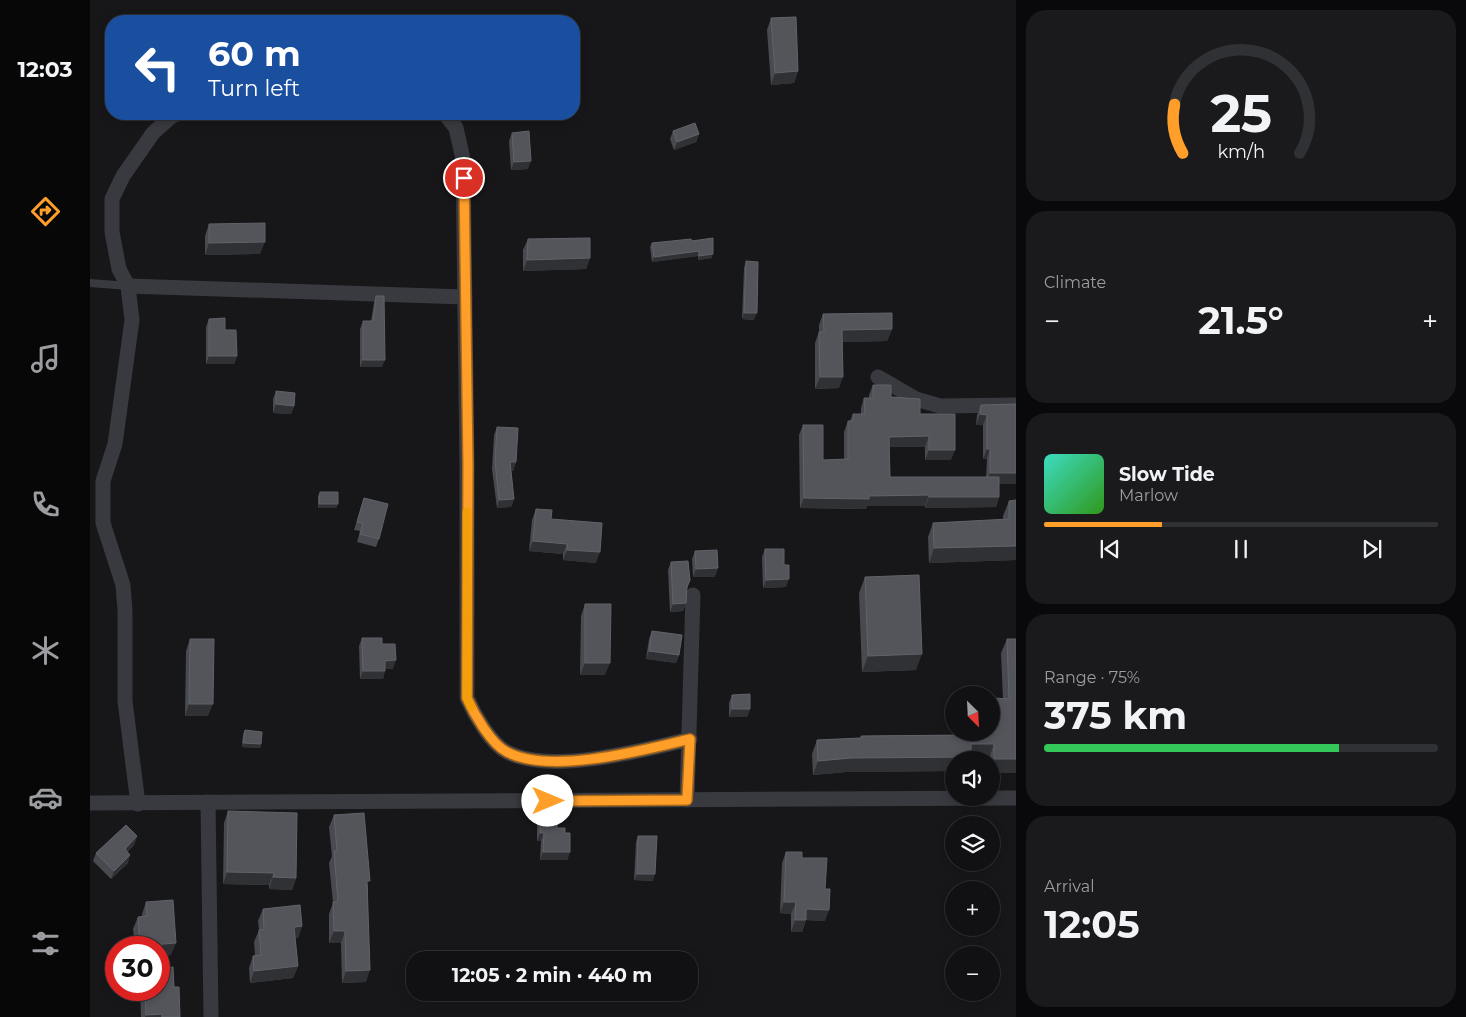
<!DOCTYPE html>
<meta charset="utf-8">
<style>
:root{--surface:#111114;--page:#1a1a1d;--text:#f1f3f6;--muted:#9c9da0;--line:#303134;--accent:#ff9f2a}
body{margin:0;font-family:Montserrat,sans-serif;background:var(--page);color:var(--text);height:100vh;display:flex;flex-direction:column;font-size:19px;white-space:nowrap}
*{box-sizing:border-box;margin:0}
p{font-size:16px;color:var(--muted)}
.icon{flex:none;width:28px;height:28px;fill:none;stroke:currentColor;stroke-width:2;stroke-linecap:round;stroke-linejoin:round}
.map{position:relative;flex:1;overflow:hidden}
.side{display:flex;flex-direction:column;gap:10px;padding:10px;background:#09090b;width:450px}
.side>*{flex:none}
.hud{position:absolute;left:15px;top:15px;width:475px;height:105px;border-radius:20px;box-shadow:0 2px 8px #0003,0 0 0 1px var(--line);background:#1a4fa0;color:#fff;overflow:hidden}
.needle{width:32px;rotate:156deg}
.controls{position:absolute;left:855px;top:686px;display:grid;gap:10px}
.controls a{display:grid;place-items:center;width:55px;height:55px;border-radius:50%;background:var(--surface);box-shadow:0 2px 8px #0003,0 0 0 1px var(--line);font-size:25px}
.speed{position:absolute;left:15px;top:936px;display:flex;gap:10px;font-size:25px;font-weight:700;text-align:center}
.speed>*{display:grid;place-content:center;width:65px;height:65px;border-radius:50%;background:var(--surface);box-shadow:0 2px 8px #0003,0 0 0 1px var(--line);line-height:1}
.speed .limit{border:8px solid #d22;background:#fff;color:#111}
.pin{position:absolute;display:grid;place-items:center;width:42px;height:42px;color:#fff;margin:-21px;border:2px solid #fff;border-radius:50%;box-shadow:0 1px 5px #0007}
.me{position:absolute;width:55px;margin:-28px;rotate:90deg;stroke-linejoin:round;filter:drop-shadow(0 0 4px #0008)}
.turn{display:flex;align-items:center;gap:18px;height:105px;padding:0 20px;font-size:22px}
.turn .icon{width:65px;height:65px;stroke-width:2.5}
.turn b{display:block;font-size:35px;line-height:42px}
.big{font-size:38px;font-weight:700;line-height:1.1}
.side .tile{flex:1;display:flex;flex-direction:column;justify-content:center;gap:8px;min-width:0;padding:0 18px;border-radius:20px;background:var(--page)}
.side .dial{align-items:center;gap:0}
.dial svg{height:130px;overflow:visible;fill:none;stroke:var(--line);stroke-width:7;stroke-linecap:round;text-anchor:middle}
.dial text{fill:var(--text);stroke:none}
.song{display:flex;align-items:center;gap:15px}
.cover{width:60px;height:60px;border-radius:8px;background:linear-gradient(135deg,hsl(170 70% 55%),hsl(110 70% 35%))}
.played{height:5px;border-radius:2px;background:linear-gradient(90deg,var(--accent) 30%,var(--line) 30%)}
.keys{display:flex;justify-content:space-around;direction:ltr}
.heat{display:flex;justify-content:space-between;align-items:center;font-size:28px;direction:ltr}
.charge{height:8px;border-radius:4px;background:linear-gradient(90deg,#34c759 75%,var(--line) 0)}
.trip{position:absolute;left:316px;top:951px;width:292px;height:50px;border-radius:20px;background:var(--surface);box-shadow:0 2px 8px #0003,0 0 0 1px var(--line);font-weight:700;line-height:50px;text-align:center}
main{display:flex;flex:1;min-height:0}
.menu{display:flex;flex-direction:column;width:90px;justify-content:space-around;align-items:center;background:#070708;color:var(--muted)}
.menu .icon{width:35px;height:35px}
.menu .active{color:var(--accent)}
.menu b{font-size:22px;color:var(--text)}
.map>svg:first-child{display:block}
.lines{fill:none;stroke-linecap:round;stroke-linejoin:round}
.service{stroke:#383a3f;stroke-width:8}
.minor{stroke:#383a3f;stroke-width:15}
.wall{fill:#484a4f}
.shaded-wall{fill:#303135}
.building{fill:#53555b;stroke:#60636a}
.route-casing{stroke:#a6671b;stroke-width:12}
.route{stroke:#ff9f2a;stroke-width:9}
.slow{stroke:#f59e0b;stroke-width:9}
</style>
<main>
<nav class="menu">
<b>12:03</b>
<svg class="icon active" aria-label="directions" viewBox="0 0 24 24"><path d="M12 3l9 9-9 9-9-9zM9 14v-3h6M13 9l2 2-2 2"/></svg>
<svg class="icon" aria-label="music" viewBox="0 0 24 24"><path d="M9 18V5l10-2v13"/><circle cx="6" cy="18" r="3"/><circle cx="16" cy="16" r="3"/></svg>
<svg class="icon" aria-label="phone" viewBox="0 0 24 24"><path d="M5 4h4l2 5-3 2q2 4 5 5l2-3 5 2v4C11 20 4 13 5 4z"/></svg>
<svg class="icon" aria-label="climate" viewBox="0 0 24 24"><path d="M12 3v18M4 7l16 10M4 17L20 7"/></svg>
<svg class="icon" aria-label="car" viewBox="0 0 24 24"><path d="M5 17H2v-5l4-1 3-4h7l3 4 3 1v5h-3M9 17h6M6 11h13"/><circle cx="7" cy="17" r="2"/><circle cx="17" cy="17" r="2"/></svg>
<svg class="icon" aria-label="filters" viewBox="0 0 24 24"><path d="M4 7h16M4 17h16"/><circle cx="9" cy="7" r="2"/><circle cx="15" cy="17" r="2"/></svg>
</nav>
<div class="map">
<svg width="926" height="1017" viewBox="0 0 926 1017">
<rect width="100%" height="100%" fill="#17171a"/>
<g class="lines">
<polyline class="service" points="0,283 38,286"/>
<g class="minor">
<path d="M 355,114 L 366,128 L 373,159 L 377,465 L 377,698 C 384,714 401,744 417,752 C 461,775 554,750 600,739"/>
<polyline points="38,286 375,297"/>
<polyline points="788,377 826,399 850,406 926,405"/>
<polyline points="597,800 603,595"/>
<polyline points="118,802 121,1017"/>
<polyline points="0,803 926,798"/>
<polyline points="48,804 35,701 35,611 33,585 13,523 13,481 25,444 42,320 38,286 29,269 22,232 22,199 33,176 63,133 82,116 87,114"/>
</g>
</g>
<g class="wall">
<polygon points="681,18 708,71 704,83 681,85 677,30"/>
<polygon points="583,131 609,134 606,142 584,150 580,139"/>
<polygon points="422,133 438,169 421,170 419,141"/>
<polygon points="119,224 170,254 115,255 115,236"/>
<polygon points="438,239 500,258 496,269 433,271 433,250"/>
<polygon points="602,241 622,258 608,260 608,256 562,262 560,247 562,243"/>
<polygon points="656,261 664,320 652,319 654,268"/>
<polygon points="286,296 292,367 270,367 270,329 273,321 281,321 284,303"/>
<polygon points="733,314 802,329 797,341 752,342 749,388 725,389 725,343 729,332 729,325"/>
<polygon points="119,319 135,330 147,356 144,364 116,364 116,327"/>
<polygon points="783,385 801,397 830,414 861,460 835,460 835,447 799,447 800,477 896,477 897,459 893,459 893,425 886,425 887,415 891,405 926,404 926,484 909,484 909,497 906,507 835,508 835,506 777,506 776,509 710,508 709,435 713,425 733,460 754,460 754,432 758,421 760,421 763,414 771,414 771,408 774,398 779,398 779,395"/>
<polygon points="186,391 204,406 201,414 183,413 183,399"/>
<polygon points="407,427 426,462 423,471 421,470 424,499 421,507 407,508 402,469 404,435"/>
<polygon points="230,492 248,504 246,508 228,508 228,496"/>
<polygon points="274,498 289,539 286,547 267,542 270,531 264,530"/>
<polygon points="926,500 926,560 839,563 838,537 843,523 913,520 913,516 919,501"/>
<polygon points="446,509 461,519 506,563 473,560 473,554 439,551 442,520"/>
<polygon points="675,549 694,565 696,587 673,588 672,557"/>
<polygon points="605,551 625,577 603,577 602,559"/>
<polygon points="581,562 600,580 597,588 596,603 593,611 580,612 578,570"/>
<polygon points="775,577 826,670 772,672 769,593"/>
<polygon points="495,604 515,675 490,675 491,616"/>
<polygon points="562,631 589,655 586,663 556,659 559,639"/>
<polygon points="272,638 292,644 303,669 295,669 293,679 270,679 269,646"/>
<polygon points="100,639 118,716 95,716 96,651"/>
<polygon points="917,639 926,639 926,773 901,773 901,760 899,760 899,758 880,758 880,760 864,760 864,771 756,772 723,775 722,754 727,740 771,738 771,736 875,735 876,732 901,732 901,707 904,698 913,699 911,653"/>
<polygon points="642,695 660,709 657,717 639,717 639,703"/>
<polygon points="155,730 171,744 170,748 152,747 153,734"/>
<polygon points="138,811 206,878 202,890 179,889 179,885 133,884 134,823"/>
<polygon points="244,815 278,886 276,982 252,983 251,943 239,943 239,914 243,903 239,863 242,856 239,827"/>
<polygon points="450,815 467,828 475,833 480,852 477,860 450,860 451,841 447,841 447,823"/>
<polygon points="47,836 44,845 37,852 38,863 21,879 3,861 6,853"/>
<polygon points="548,836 563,881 544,880 546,842"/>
<polygon points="696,852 712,858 735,889 735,921 716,920 712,932 701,932 701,914 690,913 692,863"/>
<polygon points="56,902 81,955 69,956 69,948 45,948 43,929 48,917 52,917 52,914"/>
<polygon points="173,909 212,926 208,938 205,938 208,966 203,978 160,983 159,968 163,956 165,956 164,942 169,930 168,921"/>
<polygon points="84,987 90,1017 51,1017 50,990 69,990"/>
</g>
<g class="shaded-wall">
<polygon points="708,71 704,83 681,85 685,73"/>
<polygon points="609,134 606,142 584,150 587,142"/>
<polygon points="441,161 438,169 421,170 424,162"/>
<polygon points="175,242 170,254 115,255 119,243"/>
<polygon points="609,251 608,256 562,262 564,257"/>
<polygon points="623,254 622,258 608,260 609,256"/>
<polygon points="500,258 496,269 433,271 437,260"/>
<polygon points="654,313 667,313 664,320 652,319"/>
<polygon points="802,329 797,341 748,342 752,330"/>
<polygon points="119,356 147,356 144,364 116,364"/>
<polygon points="273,360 295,360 292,367 270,367"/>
<polygon points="730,377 753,377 749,388 725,389"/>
<polygon points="186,404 204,406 201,414 183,413"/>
<polygon points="890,414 897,415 893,425 886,425"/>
<polygon points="839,436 835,447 795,447 799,437"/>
<polygon points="897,449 900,449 897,459 893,459"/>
<polygon points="839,450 865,450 861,460 835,460"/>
<polygon points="420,462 426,462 423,471 417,470"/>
<polygon points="900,473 926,473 926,484 896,484"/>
<polygon points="839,495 835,506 777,506 776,509 710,508 714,498 779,496"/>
<polygon points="839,497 909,497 906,507 835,508"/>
<polygon points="424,499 421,507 407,508 409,500"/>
<polygon points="229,504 248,504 246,508 228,508"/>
<polygon points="443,541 477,544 473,554 439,551"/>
<polygon points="926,546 926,560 839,563 844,548"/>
<polygon points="477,550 510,552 506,563 473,560"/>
<polygon points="628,568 625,577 603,577 606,569"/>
<polygon points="699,579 696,587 673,588 676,580"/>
<polygon points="596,603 593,611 580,612 583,604"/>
<polygon points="559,651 589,655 586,663 556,659"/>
<polygon points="832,654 826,670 772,672 778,656"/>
<polygon points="306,660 303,669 293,669 295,661"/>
<polygon points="495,663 520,663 515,675 490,675"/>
<polygon points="273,671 295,671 293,679 270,679"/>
<polygon points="99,704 123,704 118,716 95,716"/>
<polygon points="642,709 660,709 657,717 639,717"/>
<polygon points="153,743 171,744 170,748 152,747"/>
<polygon points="881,744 904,744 899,758 880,758 880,760 864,760 864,771 756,772 723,775 728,761"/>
<polygon points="904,759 926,759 926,773 901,773 901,765"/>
<polygon points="450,833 454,833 451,841 447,841"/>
<polygon points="47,836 44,845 32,857 35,849"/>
<polygon points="453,852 480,852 477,860 450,860"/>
<polygon points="40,855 38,863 21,879 24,871"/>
<polygon points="137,872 184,873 179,885 133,884"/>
<polygon points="547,874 565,874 563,881 544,880"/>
<polygon points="183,877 206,878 202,890 179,889"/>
<polygon points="694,902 706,902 701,914 690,913"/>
<polygon points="716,909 739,910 735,921 716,920 712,932 701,932 705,920"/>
<polygon points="212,926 208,938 200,939 204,927"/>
<polygon points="244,931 255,931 251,943 239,943"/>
<polygon points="86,943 81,955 69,956 69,948 49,948 50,946"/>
<polygon points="208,966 203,978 160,983 164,971"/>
<polygon points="280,970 276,982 252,983 256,971"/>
<polygon points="72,1014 71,1017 55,1017 56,1015"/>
</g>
<g class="building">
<polygon points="706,17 708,71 685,73 681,18"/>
<polygon points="605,123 609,134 587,142 583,131"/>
<polygon points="439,131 441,161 424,162 422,133"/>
<polygon points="175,223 175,242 119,243 119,224"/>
<polygon points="500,238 500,258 437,260 438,239"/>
<polygon points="623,238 623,254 609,256 609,251 564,257 562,243 601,239 602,241"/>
<polygon points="656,261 668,262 667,313 654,313"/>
<polygon points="286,296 294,296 295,360 273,360 273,321 283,321"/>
<polygon points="802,313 802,329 752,330 753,377 730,377 729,332 734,332 733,314"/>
<polygon points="135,318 135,330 146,330 147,356 119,356 119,319"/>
<polygon points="783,385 801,385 801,397 830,399 830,414 865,414 865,450 839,450 839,436 799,437 800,477 909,477 909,497 839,497 839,495 779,496 779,499 714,498 713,425 733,425 733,460 758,459 758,421 763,421 763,414 775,414 774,398 783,398"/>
<polygon points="186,391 205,393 204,406 186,404"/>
<polygon points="926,404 926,473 900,473 900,449 897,449 897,415 890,414 891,405"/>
<polygon points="407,427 428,428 426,462 420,462 424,499 409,500 405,461"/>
<polygon points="230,492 248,492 248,504 229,504"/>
<polygon points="274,498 298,504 289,539 270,534 273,523 267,522"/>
<polygon points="926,500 926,546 844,548 843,523 919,519 919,501"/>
<polygon points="446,509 462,510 461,519 512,523 510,552 477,550 477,544 443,541"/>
<polygon points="675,549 694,549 694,565 699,565 699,579 676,580"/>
<polygon points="627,550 628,568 606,569 605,551"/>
<polygon points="598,561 600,580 597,587 596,603 583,604 581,562"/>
<polygon points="829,575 832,654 778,656 775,577"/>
<polygon points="495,604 521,604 520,663 495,663"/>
<polygon points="562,631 592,635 589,655 559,651"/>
<polygon points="272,638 292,638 292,644 305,644 306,660 295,661 295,671 273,671"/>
<polygon points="100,639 124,639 123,704 99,704"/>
<polygon points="917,639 926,639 926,759 904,759 904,744 881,744 881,757 761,758 728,761 727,740 771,738 771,736 878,735 878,732 901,732 901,728 904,728 904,698 919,699"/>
<polygon points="660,694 660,709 642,709 642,695"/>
<polygon points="155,730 172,732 171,744 153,743"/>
<polygon points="138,811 207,813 206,878 183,877 184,873 137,872"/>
<polygon points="274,813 280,881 277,881 280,970 256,971 255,931 244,931 243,902 248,902 244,851 247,851 244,815"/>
<polygon points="450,815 467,815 467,828 475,828 475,833 480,833 480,852 453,852 454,833 450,833"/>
<polygon points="36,825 47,836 35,849 40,855 24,871 6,853"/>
<polygon points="548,836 567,836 565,874 547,874"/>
<polygon points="696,852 712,852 712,858 737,858 735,889 740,889 739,910 716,909 716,920 705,920 706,902 694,902"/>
<polygon points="83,900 86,943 50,946 48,917 57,916 56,902"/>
<polygon points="210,905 212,926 204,927 208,966 164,971 163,956 171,955 169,930 174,929 173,909"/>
<polygon points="83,967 84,987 89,987 90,1017 72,1017 72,1014 56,1015 55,990 69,990 69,968"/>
</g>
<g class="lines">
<g class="route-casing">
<path id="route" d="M 374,178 L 378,465 L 377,698 C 384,714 401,744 417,752 C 461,775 554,750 600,739 L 597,800 L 458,801"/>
</g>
<use href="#route" class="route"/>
<polyline class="slow" points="377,512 377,698 381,707"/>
</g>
</svg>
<div class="controls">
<a><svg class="needle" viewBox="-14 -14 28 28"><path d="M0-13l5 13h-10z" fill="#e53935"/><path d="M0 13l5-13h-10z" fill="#9c9da0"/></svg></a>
<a><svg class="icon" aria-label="sound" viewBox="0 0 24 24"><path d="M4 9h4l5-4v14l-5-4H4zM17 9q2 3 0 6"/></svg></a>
<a><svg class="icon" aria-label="layers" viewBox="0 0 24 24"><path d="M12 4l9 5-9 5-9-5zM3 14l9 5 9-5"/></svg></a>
<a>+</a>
<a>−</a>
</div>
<div class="speed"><div class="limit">30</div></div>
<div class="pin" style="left:374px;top:178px;background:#d93025"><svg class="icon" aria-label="arrive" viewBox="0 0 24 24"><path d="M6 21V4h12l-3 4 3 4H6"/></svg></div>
<svg class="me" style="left:458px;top:801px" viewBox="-20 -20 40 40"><circle r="19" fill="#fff"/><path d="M0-13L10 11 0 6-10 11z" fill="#ff9f2a"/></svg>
<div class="trip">12:05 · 2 min · 440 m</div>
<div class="hud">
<div class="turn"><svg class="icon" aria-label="left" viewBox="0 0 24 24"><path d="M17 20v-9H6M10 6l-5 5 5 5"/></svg><div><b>60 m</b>Turn left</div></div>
</div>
</div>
<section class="side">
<div class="tile dial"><svg viewBox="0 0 100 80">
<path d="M14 69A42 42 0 1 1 86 69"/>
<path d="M14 69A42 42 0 0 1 9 39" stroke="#ff9f2a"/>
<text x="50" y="56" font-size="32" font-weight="700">25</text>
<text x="50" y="72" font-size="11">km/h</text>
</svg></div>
<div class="tile"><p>Climate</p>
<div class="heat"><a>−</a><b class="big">21.5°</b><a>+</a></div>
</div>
<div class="tile">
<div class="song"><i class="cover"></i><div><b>Slow Tide</b><p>Marlow</p></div></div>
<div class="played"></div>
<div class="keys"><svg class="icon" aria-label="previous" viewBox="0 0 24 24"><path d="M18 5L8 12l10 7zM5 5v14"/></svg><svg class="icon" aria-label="pause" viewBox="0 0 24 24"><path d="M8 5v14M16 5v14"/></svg><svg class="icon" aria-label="next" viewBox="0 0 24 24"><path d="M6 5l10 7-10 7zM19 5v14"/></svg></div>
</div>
<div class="tile"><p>Range · 75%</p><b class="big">375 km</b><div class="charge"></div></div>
<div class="tile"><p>Arrival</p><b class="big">12:05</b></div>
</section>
</main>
